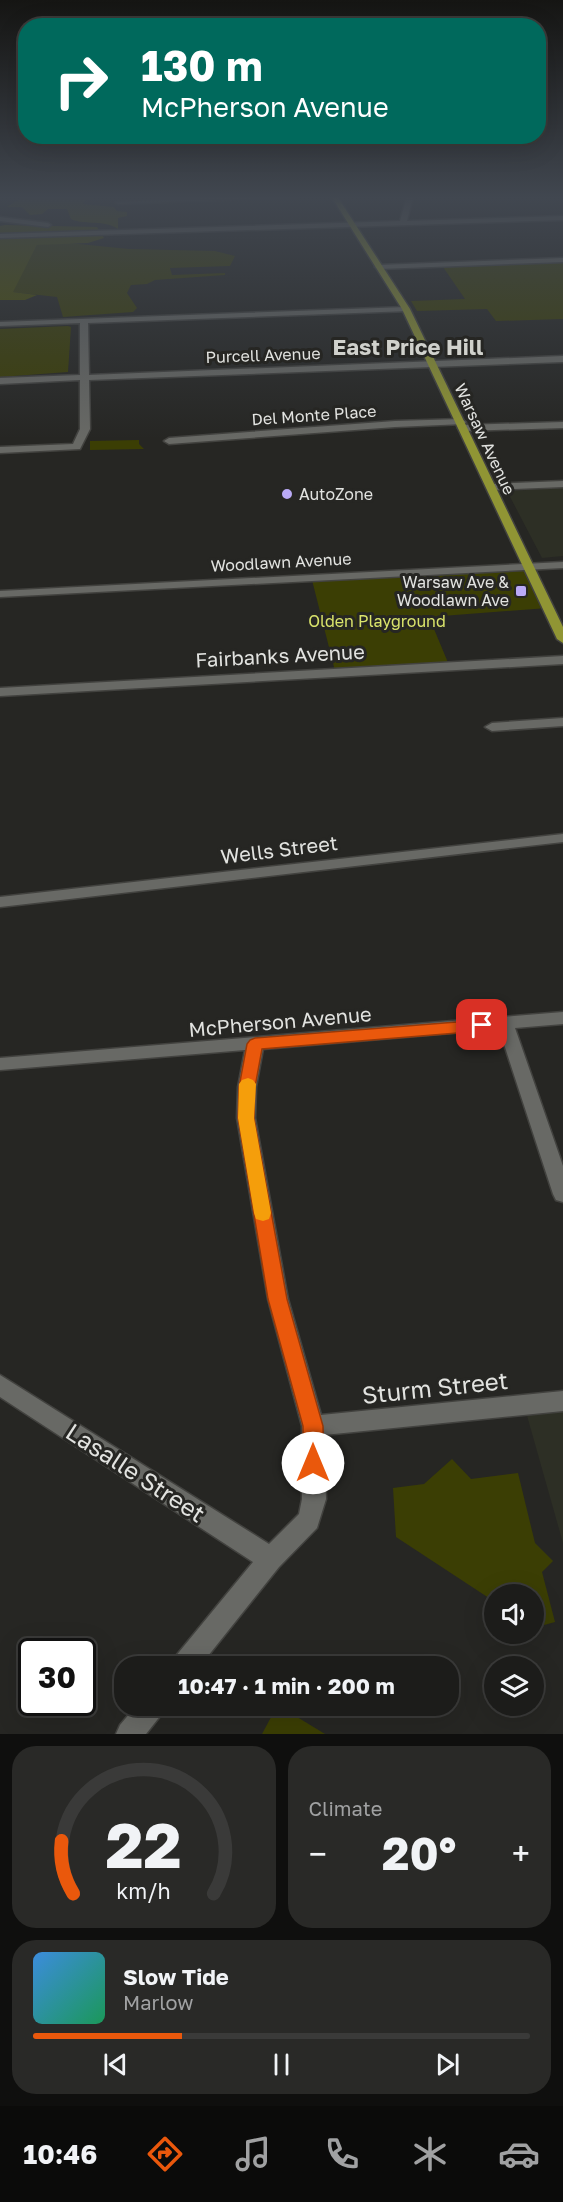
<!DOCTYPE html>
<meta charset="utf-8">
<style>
:root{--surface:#1c1c1a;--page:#292927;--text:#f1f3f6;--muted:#a0a1a2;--line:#3a3a39;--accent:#ea580c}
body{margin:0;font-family:"Golos Text",sans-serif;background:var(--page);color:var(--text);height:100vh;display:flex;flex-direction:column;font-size:22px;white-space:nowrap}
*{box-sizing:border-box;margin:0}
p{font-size:20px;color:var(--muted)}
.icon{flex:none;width:33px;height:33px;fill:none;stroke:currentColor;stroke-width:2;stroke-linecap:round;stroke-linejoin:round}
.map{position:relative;height:1734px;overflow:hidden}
.details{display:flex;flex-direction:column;gap:12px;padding:12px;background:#0f0f0e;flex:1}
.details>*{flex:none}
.guide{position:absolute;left:18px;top:18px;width:528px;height:126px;border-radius:24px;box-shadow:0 6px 24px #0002,0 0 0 2px var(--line);background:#00695c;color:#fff;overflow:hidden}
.controls{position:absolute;left:484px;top:1584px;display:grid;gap:12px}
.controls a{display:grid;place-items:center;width:60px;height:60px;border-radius:50%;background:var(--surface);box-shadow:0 6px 24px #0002,0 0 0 2px var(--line);font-size:30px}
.speed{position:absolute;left:18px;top:1638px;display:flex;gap:12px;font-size:30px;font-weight:700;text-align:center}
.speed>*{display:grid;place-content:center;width:78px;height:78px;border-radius:50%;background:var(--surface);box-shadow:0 6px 24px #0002,0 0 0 2px var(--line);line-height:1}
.speed .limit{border:3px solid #111;border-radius:9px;background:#fff;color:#111}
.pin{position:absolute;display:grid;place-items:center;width:51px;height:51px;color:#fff;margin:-26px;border-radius:12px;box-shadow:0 3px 9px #0006}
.me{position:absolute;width:66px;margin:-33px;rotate:0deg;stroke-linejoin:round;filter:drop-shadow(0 0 4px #0008)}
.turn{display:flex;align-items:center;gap:21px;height:126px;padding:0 24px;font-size:27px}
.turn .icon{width:78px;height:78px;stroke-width:2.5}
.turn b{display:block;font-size:42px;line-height:51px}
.big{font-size:45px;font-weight:700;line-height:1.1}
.details .card{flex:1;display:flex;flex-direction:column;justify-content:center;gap:9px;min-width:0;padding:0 21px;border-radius:24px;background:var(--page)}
.details .dial{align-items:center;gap:0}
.dial svg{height:156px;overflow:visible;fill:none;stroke:var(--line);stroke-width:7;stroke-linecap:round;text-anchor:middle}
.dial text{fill:var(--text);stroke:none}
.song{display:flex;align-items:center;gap:18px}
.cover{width:72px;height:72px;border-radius:9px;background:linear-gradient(135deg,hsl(210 70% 55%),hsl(150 70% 35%))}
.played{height:6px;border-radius:3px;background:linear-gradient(90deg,var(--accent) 30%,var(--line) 30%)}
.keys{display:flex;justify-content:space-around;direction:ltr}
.heat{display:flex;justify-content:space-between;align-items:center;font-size:33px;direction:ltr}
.details .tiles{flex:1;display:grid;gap:12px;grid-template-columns:1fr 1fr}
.card:last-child{grid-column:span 2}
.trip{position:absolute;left:114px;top:1656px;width:345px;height:60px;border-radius:24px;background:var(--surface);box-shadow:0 6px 24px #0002,0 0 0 2px var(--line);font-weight:700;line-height:60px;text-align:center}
.tabs{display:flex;height:96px;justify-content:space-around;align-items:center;background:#0b0b0a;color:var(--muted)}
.tabs .icon{width:42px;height:42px}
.tabs .selected{color:var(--accent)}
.tabs b{font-size:27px;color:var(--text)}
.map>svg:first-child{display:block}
.built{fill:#2d2f25}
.green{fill:#3b3e04}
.forest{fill:#4c5000}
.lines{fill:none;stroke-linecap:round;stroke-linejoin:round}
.minor-casing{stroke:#42423f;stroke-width:3}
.major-casing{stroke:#42423f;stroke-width:3}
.minor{fill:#686965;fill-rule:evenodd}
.major{fill:#909534;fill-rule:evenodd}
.route{fill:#ea580c;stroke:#983908;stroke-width:1.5}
.slow{fill:#f59e0b}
.poi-dot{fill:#baaaf6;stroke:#262623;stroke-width:2}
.labels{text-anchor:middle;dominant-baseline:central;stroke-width:6;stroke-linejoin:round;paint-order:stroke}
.far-street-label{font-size:16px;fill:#e2e3e0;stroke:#262623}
.far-poi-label{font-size:16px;fill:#e2e3e0;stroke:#262623;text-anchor:start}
.far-park-label{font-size:16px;fill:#dae46b;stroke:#262623}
.street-label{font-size:20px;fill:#e2e3e0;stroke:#262623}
.far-district-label{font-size:22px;font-weight:bold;fill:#d0d1cc;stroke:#262623}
.near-street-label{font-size:24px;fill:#e2e3e0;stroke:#262623}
</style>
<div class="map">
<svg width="563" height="1734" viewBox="0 0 563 1734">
<rect width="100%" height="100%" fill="#262623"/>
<g class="built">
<polygon points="563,488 563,556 542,558 507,491"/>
<polygon points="563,1401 563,1543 524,1405"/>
</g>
<g class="green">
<polygon points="59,242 129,249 215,251 235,256 230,266 170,268 172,275 225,273 225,275 155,280 147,284 131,285 127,293 137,308 133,312 63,317 57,297 12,292 37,245"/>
<polygon points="563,260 563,319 496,321 487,309 417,311 411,301 465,299 441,264"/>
<polygon points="68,326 71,327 68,372 0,377 0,329"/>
<polygon points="139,440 139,444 144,449 90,450 90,441"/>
<polygon points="529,565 548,608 429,617 449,665 335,671 311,576"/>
<polygon points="452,1459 471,1479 518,1473 535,1543 553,1561 542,1572 555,1622 537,1627 534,1626 534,1594 495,1594 495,1602 396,1537 393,1488 424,1484"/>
<polygon points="277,1706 279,1706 325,1734 262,1734"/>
</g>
<g class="forest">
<path d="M 24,196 L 102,196 L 85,200 L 83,204 L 114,207 L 117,211 L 127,212 L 127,216 L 118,218 L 118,229 C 104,219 86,226 71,219 L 67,209 L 48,209 L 42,214 L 30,215 L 22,207 L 7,207 Z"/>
<polygon points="5,225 97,227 104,238 88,243 37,245 13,292 37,295 25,300 0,300 0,226"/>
</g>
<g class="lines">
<g class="minor-casing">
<g id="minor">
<polygon points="254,196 317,196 118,204 115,202"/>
<polygon points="407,196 413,196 407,221 563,216 563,220 0,238 0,234 400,221"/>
<polygon points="0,217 48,223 51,225 48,227 0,221"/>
<polygon points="563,258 563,262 379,269 375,267 379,265"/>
<polygon points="406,307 409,307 409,311 88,323 89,375 563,356 563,362 89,380 90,429 80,449 0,453 0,447 73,444 80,429 80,380 0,384 0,378 80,375 80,323 0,326 0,322"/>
<polygon points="461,419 466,422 464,424 395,427 169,444 164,441 169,438 395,421"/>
<polygon points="563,422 563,428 463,431 458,428 463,425"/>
<polygon points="563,481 563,487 491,490 486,487 491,484"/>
<polygon points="563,562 563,568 0,597 0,591"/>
<polygon points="563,656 563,664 0,696 0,688"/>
<polygon points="563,718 563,726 492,731 485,727 492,723"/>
<polygon points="563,834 563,842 0,907 0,897"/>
<polygon points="563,1012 563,1024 515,1028 563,1166 563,1202 556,1200 553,1194 499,1029 263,1049 256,1087 255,1118 288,1299 321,1415 563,1391 563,1411 324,1435 326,1499 317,1528 279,1567 200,1666 172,1666 175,1657 253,1562 0,1397 0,1375 269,1544 299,1514 302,1499 302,1426 268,1299 237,1118 238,1087 245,1050 0,1070 0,1058"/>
<polygon points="136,1706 165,1706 161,1715 146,1734 116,1734 120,1725"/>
</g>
</g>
<g class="major-casing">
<polygon id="major" points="331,196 337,196 410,309 563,627 563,643 557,639 402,309"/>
</g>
<use href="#minor" class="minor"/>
<use href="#major" class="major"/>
</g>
<linearGradient id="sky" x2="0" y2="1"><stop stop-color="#151513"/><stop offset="0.45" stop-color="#414750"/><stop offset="1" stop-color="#414750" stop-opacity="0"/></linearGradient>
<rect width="563" height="439" fill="url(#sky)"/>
<polygon class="route" points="482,1020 488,1021 490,1025 488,1029 482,1031 262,1049 255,1087 254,1118 287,1299 323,1426 324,1463 321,1470 313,1473 306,1470 303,1463 303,1426 268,1299 238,1118 239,1087 247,1044 250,1040 255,1038"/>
<polygon class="slow" points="248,1078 253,1080 256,1084 254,1118 271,1213 269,1219 263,1221 256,1219 254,1213 238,1118 239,1084 242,1080"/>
<g class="poi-dot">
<circle cx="287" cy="494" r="6"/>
<rect x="515" y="585" width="12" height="12" rx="3"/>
</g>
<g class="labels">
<g class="far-street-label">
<text transform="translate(263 355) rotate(-2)">Purcell Avenue</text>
<text transform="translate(314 415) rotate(-4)">Del Monte Place</text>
<text transform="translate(485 439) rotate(65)">Warsaw Avenue</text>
<text transform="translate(281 562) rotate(-3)">Woodlawn Avenue</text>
</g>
<g class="far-poi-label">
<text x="299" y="494">AutoZone</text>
<text x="509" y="582" text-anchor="end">Warsaw Ave &amp;<tspan x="509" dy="18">Woodlawn Ave</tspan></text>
</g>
<g class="far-park-label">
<text x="377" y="621">Olden Playground</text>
</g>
<g class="street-label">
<text transform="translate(280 655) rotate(-3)">Fairbanks Avenue</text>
<text transform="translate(279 849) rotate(-7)">Wells Street</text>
<text transform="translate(280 1021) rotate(-5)">McPherson Avenue</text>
</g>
<g class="far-district-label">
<text x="408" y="346">East Price Hill</text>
</g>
<g class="near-street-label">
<text transform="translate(435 1387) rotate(-6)">Sturm Street</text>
<text transform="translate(136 1472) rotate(33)">Lasalle Street</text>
</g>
</g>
</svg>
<div class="controls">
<a><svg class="icon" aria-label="sound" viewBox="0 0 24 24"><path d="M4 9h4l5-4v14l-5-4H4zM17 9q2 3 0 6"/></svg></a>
<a><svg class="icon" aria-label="layers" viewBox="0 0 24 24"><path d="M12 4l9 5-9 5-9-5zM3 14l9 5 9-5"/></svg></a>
</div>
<div class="speed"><div class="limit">30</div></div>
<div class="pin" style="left:482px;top:1025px;background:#d93025"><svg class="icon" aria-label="arrive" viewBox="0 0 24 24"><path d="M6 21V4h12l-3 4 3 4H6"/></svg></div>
<svg class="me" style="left:313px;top:1463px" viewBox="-20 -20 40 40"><circle r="19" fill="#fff"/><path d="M0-13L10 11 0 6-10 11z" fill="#ea580c"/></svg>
<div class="trip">10:47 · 1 min · 200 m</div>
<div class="guide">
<div class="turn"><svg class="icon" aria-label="right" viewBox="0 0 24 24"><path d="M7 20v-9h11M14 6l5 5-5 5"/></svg><div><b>130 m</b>McPherson Avenue</div></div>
</div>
</div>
<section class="details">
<div class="tiles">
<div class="card dial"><svg viewBox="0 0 100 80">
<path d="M14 69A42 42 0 1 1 86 69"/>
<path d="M14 69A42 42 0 0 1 8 42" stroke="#ea580c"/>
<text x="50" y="56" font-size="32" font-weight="700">22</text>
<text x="50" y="72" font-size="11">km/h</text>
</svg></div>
<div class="card"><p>Climate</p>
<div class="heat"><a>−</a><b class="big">20°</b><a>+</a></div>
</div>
<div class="card">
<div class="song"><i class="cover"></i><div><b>Slow Tide</b><p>Marlow</p></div></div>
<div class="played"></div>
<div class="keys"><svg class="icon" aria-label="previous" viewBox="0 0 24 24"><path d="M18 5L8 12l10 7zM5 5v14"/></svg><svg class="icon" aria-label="pause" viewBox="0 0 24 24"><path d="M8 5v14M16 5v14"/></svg><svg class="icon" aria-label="next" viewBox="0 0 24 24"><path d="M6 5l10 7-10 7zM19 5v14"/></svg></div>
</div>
</div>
</section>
<nav class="tabs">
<b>10:46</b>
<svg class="icon selected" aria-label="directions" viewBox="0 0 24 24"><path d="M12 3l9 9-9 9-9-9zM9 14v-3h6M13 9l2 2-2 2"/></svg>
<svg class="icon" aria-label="music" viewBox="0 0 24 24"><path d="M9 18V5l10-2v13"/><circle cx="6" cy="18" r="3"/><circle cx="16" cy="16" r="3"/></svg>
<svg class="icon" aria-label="phone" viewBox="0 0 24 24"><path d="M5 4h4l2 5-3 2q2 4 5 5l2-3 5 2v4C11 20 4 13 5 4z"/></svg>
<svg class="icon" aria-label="climate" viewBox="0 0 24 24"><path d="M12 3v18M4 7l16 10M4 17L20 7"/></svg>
<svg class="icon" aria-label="car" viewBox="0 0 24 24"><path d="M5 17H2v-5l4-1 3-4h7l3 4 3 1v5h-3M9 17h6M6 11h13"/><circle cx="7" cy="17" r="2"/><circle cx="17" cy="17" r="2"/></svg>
</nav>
